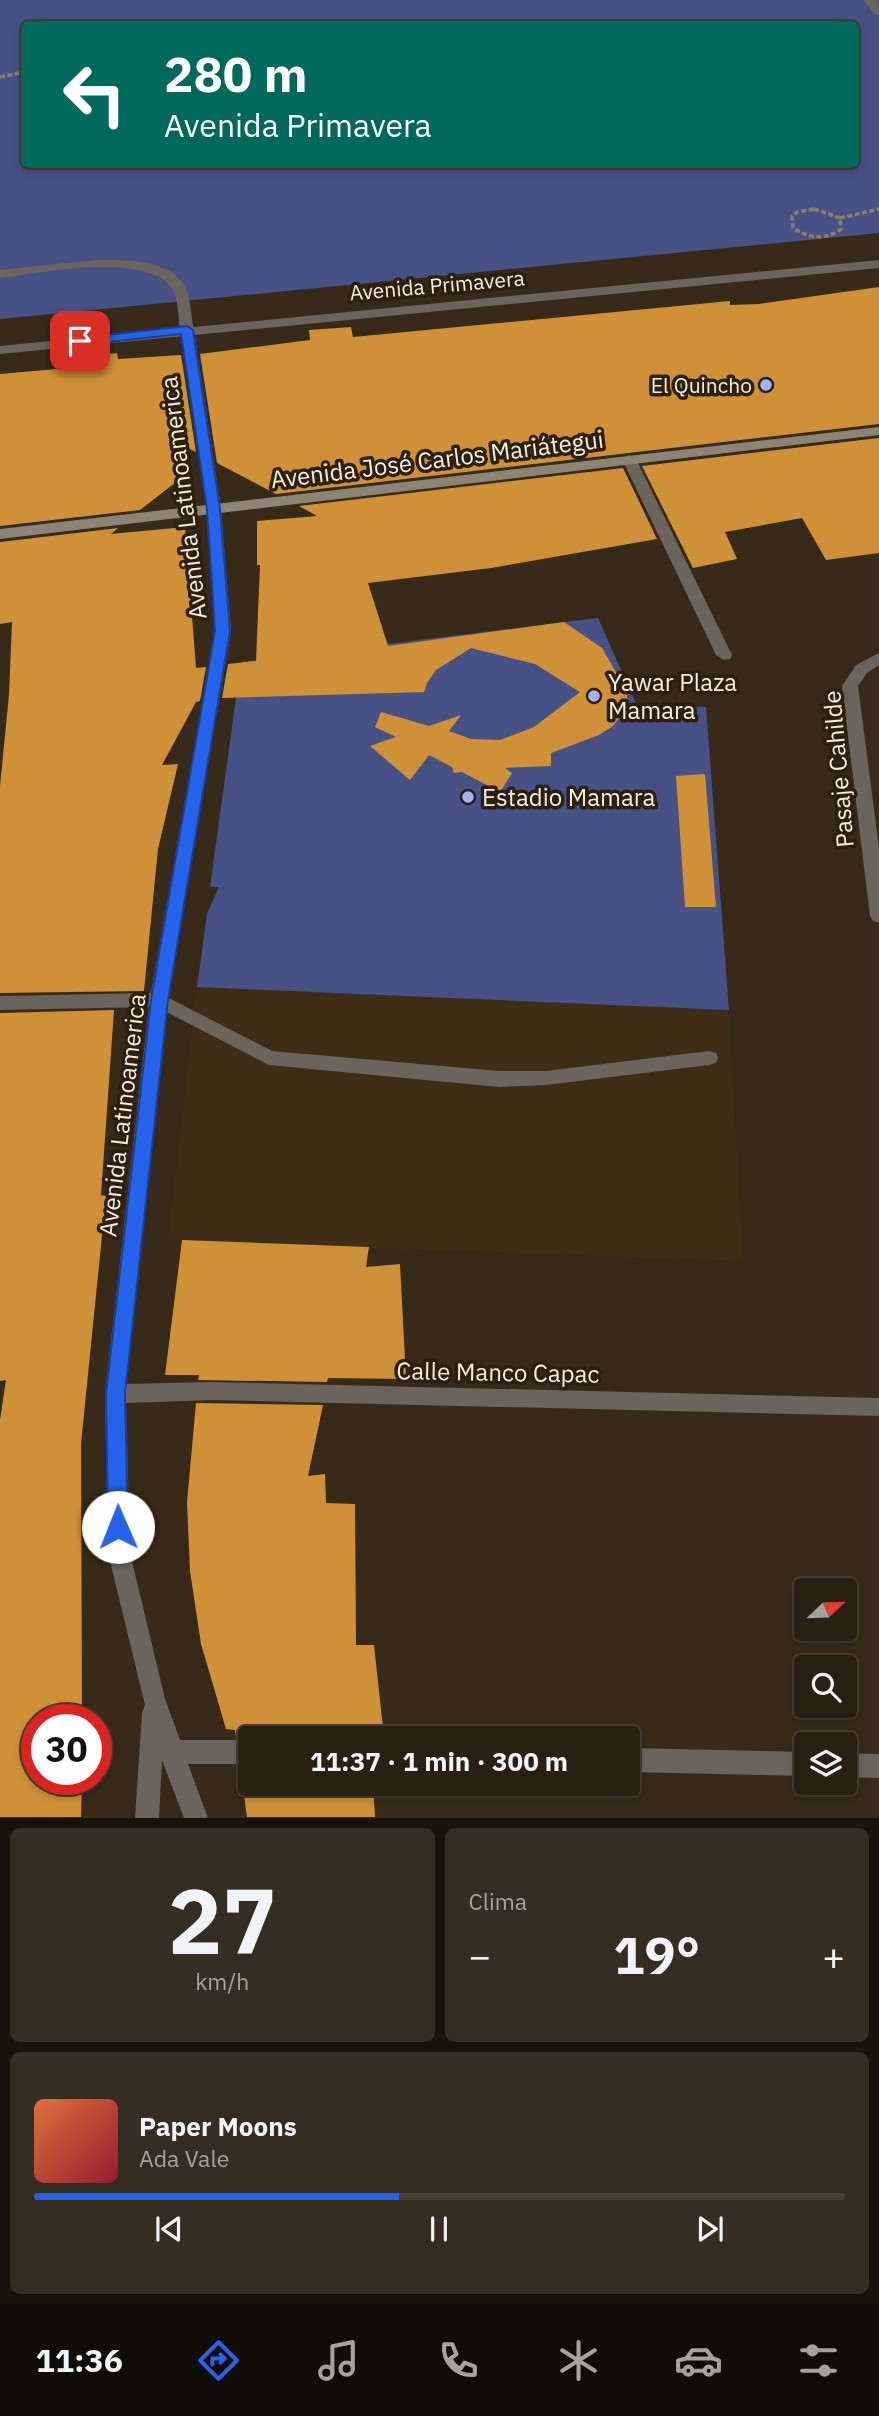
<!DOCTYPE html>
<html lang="es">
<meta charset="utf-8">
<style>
:root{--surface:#292013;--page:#352d21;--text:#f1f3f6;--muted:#a5a3a0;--line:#453e33;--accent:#2563eb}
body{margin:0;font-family:"IBM Plex Sans",sans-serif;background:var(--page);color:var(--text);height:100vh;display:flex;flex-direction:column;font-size:26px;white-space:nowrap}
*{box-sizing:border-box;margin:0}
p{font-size:23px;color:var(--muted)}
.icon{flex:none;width:38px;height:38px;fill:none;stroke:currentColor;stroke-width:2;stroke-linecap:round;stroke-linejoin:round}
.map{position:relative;height:1818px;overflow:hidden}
.panel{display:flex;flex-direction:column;gap:10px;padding:10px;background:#17120a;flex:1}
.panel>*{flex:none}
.top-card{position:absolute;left:21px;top:21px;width:838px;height:147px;border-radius:7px;box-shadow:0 4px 10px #0003,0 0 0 2px var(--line);background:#00695c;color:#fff;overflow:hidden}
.needle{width:46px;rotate:67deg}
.tools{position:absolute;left:794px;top:1578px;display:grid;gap:14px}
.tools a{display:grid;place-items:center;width:63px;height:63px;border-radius:7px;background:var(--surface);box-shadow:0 4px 10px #0003,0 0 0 2px var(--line);font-size:35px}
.speed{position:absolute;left:21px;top:1704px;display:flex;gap:14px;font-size:35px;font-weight:700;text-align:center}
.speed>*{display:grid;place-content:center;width:91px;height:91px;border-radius:50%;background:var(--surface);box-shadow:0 4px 10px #0003,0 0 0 2px var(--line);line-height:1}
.speed .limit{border:10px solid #d22;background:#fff;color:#111}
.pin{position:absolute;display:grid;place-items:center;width:60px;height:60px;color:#fff;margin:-30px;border-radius:14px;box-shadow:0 4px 10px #0006}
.me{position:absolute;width:77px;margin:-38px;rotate:359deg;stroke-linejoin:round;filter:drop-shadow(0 0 5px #0008)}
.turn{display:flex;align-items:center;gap:24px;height:147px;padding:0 28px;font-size:32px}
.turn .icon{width:91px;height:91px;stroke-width:2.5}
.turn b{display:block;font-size:49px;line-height:60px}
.big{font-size:52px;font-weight:700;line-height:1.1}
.panel .card{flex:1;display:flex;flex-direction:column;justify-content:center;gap:10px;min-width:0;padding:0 24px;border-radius:10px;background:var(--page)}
.panel .dial{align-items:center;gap:0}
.dial b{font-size:91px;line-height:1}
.song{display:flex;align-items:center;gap:21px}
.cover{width:84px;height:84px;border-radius:10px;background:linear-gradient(135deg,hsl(20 70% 55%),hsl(350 70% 35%))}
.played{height:7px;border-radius:4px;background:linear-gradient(90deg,var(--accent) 45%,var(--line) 45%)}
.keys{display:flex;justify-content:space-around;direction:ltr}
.heat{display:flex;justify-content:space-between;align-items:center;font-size:38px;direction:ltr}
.panel .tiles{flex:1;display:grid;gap:10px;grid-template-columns:1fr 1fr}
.card:last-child{grid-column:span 2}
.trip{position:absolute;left:238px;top:1726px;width:402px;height:70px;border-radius:7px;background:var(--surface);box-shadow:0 4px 10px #0003,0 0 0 2px var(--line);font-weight:700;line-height:70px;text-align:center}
.tab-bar{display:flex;height:112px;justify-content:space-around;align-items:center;background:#100d08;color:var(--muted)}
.tab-bar .icon{width:49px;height:49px}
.tab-bar .current{color:var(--accent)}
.tab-bar b{font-size:32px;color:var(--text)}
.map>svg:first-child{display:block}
.built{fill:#3f2e17}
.green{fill:#485186;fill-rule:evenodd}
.building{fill:#cf9138}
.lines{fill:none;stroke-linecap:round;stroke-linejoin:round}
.path{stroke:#887d6f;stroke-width:3.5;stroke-dasharray:5 2.5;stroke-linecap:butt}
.service{fill:#6b645c;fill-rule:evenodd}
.minor{fill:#6b645c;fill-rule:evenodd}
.tertiary{fill:#6b645c;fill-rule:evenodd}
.secondary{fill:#8d8376;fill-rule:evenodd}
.route{fill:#2563eb;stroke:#184099;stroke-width:2}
.poi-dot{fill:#a3b2fd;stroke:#2d2010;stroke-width:2.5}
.labels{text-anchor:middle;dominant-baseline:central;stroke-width:7;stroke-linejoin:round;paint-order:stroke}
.far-street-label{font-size:21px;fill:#f6ede3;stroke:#2d2010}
.far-poi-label{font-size:21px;fill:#f6ede3;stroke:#2d2010;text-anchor:end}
.street-label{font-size:24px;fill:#f6ede3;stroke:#2d2010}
.poi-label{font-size:24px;fill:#f6ede3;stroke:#2d2010;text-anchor:start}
</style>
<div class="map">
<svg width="879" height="1818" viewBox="0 0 879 1818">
<rect width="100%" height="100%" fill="#372a19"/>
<polygon class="built" points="197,987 729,1010 743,1261 168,1240"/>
<g class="green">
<path d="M 0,0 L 879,0 L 879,233 L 0,319 ZM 24,24 L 856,24 L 856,164 L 24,164 Z"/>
<polygon points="598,618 637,706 706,707 729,1010 197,987 207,914 219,887 210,887 241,662"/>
</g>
<g class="building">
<polygon points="879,287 879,424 276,494 217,463 200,354 310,340 309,330 351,327 353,337 730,301 730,305 759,304"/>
<polygon points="117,353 118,359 181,355 196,452 177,443 180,479 140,510 0,526 0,374 80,367 78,357"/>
<polygon points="879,438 879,553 826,560 802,518 725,532 737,559 693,568 642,466"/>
<polygon points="623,468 657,539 491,568 368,583 388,646 564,622 602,648 627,691 627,708 613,726 599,735 551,753 551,766 505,768 512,773 500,792 462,772 454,773 452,767 429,755 410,780 370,746 396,737 375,727 381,712 429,726 461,715 449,731 471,739 500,740 534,727 580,692 535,664 471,648 436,670 427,683 424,692 222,698 228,664 256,661 260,565 257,565 257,521 317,516 299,506"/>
<polygon points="185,527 196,668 206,667 200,701 196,702 162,765 178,764 158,849 144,991 0,993 0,786 9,695 12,622 0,624 0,542 118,528 111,534"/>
<polygon points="705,774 716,907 685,907 676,776"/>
<polygon points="114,1010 101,1195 106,1196 81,1444 82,1720 37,1720 37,1780 82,1780 81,1817 0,1817 0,1420 6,1380 0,1381 0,1013"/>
<polygon points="182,1240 369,1247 366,1267 400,1264 406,1379 328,1378 327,1382 198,1380 199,1375 165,1375"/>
<polygon points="196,1403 323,1405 308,1476 325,1474 326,1503 355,1504 356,1645 374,1645 384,1737 236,1737 235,1730 226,1729 201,1644 190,1571 187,1502"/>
<polygon points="240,1767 250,1767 250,1783 373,1783 375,1817 247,1817"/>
</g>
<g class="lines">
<g class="path">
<polyline points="0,77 24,72"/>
<path d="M 814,209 L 840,218 L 841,229 C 825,241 809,238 793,228 L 792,217 L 797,212 Z"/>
<polyline points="840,218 879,209"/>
</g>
<g class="service">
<polygon points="864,0 876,0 879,5 879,15 874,14"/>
<path d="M 96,260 C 124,260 174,258 187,291 C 191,303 191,317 194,330 L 192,333 L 182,333 L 180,330 C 178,317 179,299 172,288 C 145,251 39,273 0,278 L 0,270 Z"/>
<polygon points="629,455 636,459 732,655 730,659 724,660 716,655 622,459"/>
<polygon points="159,993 272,1051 499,1071 546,1071 709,1051 716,1053 718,1058 716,1063 709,1065 546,1085 499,1087 269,1065 153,1005 150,1000 153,995"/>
</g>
<g class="minor">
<polygon points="187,326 194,330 221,509 231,631 168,1000 126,1384 212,1382 879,1398 879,1416 212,1400 126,1403 130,1553 165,1699 180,1740 250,1740 250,1764 188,1764 208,1818 184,1818 162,1760 159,1818 135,1818 142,1713 145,1705 108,1553 105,1394 149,1007 0,1010 0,996 151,993 215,631 207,509 180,330"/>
<polygon points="879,653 879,665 867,673 858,686 879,848 879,923 873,921 870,916 842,686 856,665"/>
<polygon points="628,1748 807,1752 807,1776 628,1772"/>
<polygon points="845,1753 879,1754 879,1778 845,1777"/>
</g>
<polygon class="tertiary" points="879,260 879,268 0,354 0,346"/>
<polygon class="secondary" points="879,427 879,435 0,539 0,529"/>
</g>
<polygon class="route" points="187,326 193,330 220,509 230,631 168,1000 125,1394 128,1527 125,1533 118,1536 111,1533 108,1527 106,1394 151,1000 215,631 207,509 181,334 80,345 74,341 80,338"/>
<g class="poi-dot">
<circle cx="766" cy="385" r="7"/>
<circle cx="594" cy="696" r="7"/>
<circle cx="468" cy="797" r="7"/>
</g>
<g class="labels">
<g class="far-street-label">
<text transform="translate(437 285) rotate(-5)">Avenida Primavera</text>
</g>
<g class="far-poi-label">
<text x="752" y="385">El Quincho</text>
</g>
<g class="street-label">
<text transform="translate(437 459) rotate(-7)">Avenida José Carlos Mariátegui</text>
<text transform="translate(183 498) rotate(-97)">Avenida Latinoamerica</text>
<text transform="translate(838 769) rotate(-95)">Pasaje Cahilde</text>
<text transform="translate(122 1115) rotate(-83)">Avenida Latinoamerica</text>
<text transform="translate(498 1372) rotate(1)">Calle Manco Capac</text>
</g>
<g class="poi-label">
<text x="608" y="682">Yawar Plaza<tspan x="608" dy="28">Mamara</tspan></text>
<text x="482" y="797">Estadio Mamara</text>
</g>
</g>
</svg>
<div class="tools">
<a><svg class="needle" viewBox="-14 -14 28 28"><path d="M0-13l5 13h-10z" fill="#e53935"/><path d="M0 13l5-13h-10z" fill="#a5a3a0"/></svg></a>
<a><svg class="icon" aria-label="search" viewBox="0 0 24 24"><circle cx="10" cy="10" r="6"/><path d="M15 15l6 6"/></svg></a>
<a><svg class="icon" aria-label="layers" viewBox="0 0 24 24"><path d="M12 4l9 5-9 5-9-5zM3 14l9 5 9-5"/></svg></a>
</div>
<div class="speed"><div class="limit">30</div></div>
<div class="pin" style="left:80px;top:341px;background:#d93025"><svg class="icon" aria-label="arrive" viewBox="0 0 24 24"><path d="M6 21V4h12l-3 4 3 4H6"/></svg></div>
<svg class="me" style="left:118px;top:1527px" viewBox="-20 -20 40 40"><circle r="19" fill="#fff"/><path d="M0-13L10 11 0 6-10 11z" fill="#2563eb"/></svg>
<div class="trip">11:37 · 1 min · 300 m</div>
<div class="top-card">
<div class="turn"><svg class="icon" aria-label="left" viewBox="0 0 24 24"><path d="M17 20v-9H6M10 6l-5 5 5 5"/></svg><div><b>280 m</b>Avenida Primavera</div></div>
</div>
</div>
<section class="panel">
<div class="tiles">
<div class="card dial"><b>27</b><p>km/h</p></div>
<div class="card"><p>Clima</p>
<div class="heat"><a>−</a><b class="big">19°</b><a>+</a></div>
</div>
<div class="card">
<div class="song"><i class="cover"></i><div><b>Paper Moons</b><p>Ada Vale</p></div></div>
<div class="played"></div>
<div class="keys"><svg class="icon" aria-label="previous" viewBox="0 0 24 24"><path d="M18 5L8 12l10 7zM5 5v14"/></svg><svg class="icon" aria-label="pause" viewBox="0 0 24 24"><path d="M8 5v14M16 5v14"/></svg><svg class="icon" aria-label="next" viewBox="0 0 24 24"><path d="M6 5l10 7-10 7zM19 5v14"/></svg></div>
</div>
</div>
</section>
<nav class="tab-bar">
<b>11:36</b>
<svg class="icon current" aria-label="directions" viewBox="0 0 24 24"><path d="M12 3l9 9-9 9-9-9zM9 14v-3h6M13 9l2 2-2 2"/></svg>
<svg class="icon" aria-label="music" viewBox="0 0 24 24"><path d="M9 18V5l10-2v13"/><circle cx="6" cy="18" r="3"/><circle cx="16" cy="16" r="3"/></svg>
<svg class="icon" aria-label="phone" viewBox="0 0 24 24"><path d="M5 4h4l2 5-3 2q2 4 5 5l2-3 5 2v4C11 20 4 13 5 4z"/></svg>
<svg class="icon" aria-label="climate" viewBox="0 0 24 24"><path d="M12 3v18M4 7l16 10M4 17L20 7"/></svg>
<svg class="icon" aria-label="car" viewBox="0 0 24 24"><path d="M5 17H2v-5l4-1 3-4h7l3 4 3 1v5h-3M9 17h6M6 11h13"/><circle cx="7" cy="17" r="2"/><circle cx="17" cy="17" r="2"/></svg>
<svg class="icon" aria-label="filters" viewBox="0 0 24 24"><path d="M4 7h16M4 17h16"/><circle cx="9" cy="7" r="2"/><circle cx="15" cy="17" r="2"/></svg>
</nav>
